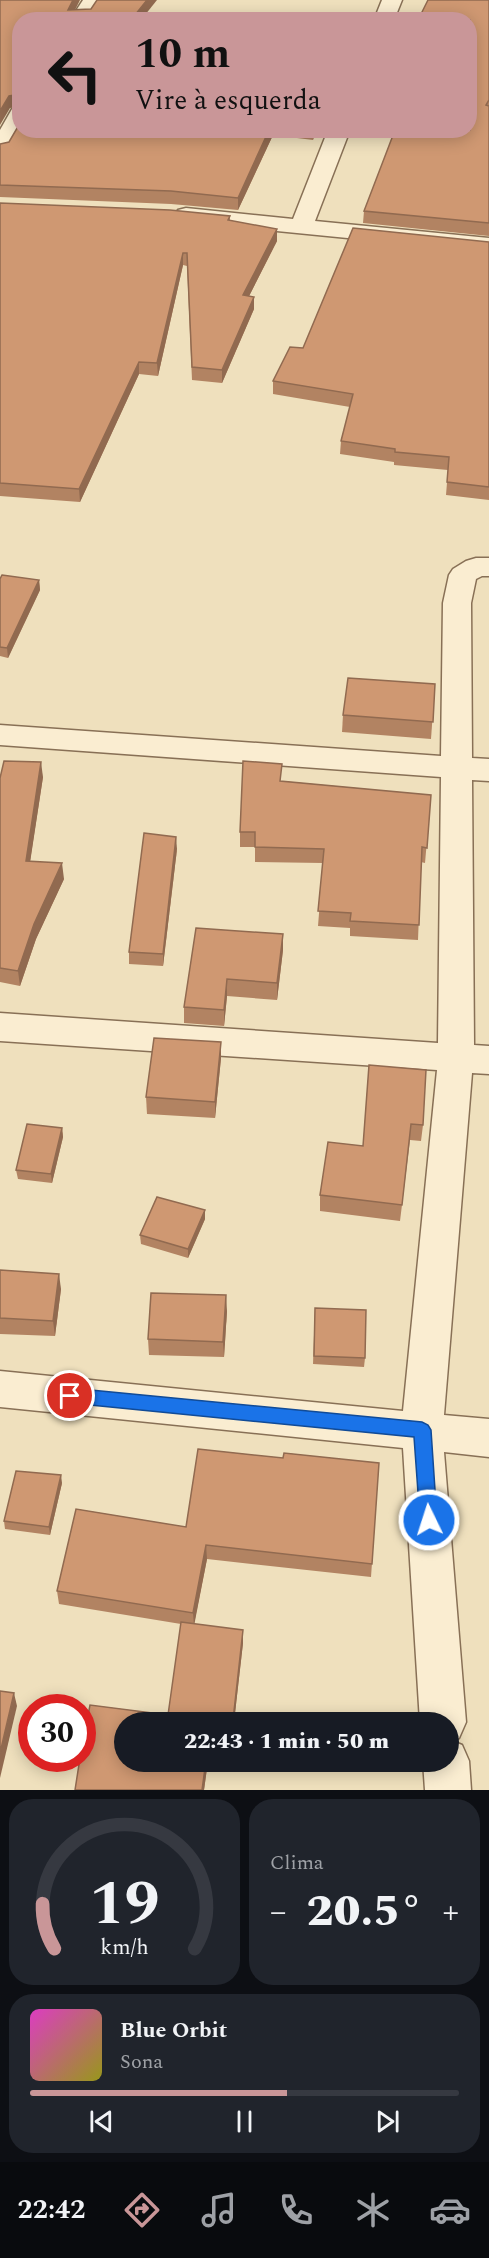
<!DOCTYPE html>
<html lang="pt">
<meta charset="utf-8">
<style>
:root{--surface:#171b24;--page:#20242c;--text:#f1f3f6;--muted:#9ea1a6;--line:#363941;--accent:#c99698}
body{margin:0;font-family:Spectral,serif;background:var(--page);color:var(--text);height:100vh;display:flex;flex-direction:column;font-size:22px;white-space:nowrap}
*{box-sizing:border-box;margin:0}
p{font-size:20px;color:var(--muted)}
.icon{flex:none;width:33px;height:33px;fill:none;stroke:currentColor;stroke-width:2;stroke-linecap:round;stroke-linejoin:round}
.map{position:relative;height:1790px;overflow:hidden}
.drawer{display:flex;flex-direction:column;gap:9px;padding:9px;background:#0d0f14;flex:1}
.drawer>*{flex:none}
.banner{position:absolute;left:12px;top:12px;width:465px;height:126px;border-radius:24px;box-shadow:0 3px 15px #0003;background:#c99698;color:#111;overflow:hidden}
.speed{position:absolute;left:18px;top:1694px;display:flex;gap:12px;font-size:30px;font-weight:700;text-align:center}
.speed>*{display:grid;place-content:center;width:78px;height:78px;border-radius:50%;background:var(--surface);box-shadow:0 3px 15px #0003;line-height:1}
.speed .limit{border:9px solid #d22;background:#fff;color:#111}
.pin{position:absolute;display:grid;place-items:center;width:51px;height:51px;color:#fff;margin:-26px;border:3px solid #fff;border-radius:50%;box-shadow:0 2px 6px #0007}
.me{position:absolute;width:66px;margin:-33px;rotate:356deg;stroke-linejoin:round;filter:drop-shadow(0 0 4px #0008)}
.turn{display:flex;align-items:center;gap:21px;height:126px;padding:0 24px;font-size:27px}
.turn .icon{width:78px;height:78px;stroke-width:2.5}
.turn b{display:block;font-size:42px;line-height:51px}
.big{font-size:45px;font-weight:800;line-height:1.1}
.drawer .tile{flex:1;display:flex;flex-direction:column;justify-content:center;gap:9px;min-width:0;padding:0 21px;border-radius:24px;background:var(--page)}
.drawer .dial{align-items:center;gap:0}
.dial svg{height:156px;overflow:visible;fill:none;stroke:var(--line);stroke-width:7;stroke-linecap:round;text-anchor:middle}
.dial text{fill:var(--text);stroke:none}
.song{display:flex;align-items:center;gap:18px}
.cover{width:72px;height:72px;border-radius:9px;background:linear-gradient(135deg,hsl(310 70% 55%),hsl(60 70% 35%))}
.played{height:6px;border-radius:3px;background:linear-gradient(90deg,var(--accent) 60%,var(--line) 60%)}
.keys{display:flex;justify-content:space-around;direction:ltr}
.heat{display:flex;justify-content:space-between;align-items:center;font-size:33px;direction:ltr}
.drawer .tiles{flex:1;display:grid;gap:9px;grid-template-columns:1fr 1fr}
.tile:last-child{grid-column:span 2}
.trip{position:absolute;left:114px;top:1712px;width:345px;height:60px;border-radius:30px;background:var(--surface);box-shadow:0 3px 15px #0003;font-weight:800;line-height:60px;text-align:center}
.tab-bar{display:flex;height:96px;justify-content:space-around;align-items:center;background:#090b0e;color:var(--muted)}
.tab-bar .icon{width:42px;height:42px}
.tab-bar .on{color:var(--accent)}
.tab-bar b{font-size:27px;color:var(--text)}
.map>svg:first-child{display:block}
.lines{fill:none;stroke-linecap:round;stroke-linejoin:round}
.street-casing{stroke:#887056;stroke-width:3}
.street{fill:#faedd1;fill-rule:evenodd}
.wall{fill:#b28362}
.shaded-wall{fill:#916a50}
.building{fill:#cf9872;stroke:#916a50;stroke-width:1.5}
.route{fill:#1a73e8;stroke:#114b97;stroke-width:1.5}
</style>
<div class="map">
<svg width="489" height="1790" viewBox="0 0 489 1790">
<rect width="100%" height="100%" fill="#efe0bd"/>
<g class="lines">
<g class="street-casing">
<g id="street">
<polygon points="83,0 103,0 90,20 70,20"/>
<polygon points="382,0 402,0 394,20 374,20"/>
<polygon points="20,108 21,130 8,153 0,155 0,130 12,109"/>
<polygon points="328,130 350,130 315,221 489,238 489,252 186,222 178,220 175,215 178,210 186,208 293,219"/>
<polygon points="476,558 489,558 489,576 482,576 476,579 471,603 472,758 489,759 489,781 472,780 474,1045 489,1046 489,1074 472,1073 444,1415 489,1419 489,1457 444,1452 466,1722 459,1738 452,1741 462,1745 469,1761 471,1790 425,1790 423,1761 448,1761 448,1722 420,1722 403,1448 0,1407 0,1371 403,1411 437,1070 0,1041 0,1013 438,1043 441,777 0,745 0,725 441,756 443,603 449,575 453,569 466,561"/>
</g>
</g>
<use href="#street" class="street"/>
</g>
<g class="wall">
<polygon points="489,0 489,236 363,223 364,211 470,20 421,20 421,14"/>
<polygon points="20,130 316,130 313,140 273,135 238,210 171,204 0,197 0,144 9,142"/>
<polygon points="0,203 230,216 230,220 277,241 249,296 254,309 222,383 192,380 187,266 183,265 158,376 139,374 80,502 0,496"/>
<polygon points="489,242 489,500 446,495 448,470 394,465 394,462 340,454 341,441 350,407 273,394 273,381 303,348"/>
<polygon points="0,579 39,580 40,590 8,658 0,656"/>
<polygon points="435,684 431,739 342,732 343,715"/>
<polygon points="43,777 30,861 64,879 36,939 20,986 0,982 0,778"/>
<polygon points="282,781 431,795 425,863 421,862 418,940 350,936 350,928 318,926 323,863 255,862 255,847 240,847 240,832"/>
<polygon points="177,849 163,966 129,964 129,952"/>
<polygon points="196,928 283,950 277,1000 227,996 224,1026 184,1023 184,1007"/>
<polygon points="221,1042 221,1058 215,1118 147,1114 146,1097"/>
<polygon points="369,1065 423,1125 421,1141 410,1140 400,1221 320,1211 320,1195 363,1146"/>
<polygon points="62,1128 63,1137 52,1183 18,1179 16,1170"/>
<polygon points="205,1210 205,1219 188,1258 141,1244 140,1235"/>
<polygon points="0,1270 61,1289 55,1336 0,1334"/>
<polygon points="315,1308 365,1358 364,1367 313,1364"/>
<polygon points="227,1311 224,1357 149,1355 148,1339"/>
<polygon points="198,1449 283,1458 284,1453 379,1463 371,1577 207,1559 194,1624 243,1630 243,1643 234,1722 124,1722 124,1761 208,1761 204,1790 75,1790 80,1758 82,1758 82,1746 90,1705 168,1715 181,1624 59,1604 57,1591 76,1509 186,1527"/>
<polygon points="62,1483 50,1535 5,1529 4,1521"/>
</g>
<g class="shaded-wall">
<polygon points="73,0 80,0 70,20 68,10"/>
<polygon points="147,0 157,0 141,20 131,20"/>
<polygon points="20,94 20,107 10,108 0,125 0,111 9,96"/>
<polygon points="269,130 273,130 273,135 238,210 238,198"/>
<polygon points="314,130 316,130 313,140"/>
<polygon points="277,229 277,241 243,308 243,295"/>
<polygon points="183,253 183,265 158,376 157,363"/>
<polygon points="254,297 254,309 222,383 222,370"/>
<polygon points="139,362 139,374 80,502 79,489"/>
<polygon points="39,580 40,590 8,658 7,648"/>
<polygon points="41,762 43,777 28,876 26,861"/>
<polygon points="176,837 177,849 163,966 163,954"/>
<polygon points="62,863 64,879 36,939 20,986 18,971 34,924"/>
<polygon points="283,934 283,950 277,1000 277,983"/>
<polygon points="227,979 227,996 224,1026 224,1010"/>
<polygon points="221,1042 221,1058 215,1118 215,1102"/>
<polygon points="62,1128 63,1137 52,1183 51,1174"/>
<polygon points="205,1210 205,1219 188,1258 188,1249"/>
<polygon points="59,1274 61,1289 55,1336 53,1321"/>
<polygon points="226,1295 227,1311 224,1357 223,1342"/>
<polygon points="61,1475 62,1483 50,1535 49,1527"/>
<polygon points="206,1545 207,1559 194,1626 193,1613"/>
<polygon points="243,1630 243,1643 234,1722 233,1722"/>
<polygon points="14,1693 17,1706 0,1778 0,1753"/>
<polygon points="206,1761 208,1761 204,1790 202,1790"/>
</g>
<g class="building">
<polygon points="0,0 73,0 68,10 91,9 97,0 147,0 131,20 20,20 20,94 9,96 0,111"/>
<polygon points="428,0 489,0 489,100 486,105 489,106 489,223 364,211 395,130 470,130 470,20 431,20 433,15 421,14"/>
<polygon points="20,123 20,130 269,130 238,198 171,191 0,185 0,144 9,142"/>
<polygon points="0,203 170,210 230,216 228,220 277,229 243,295 254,297 222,370 192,367 187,253 183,253 157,363 139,362 79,489 0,483"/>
<polygon points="353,228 489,242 489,487 447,482 449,457 395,452 395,449 341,441 353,394 273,381 290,347 303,348"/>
<polygon points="2,575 39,580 7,648 0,647 0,579"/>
<polygon points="348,678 435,684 433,722 343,715"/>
<polygon points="4,761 41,762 26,861 62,863 34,924 18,971 0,968 0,778"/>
<polygon points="243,761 282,764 280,781 431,795 427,848 422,847 419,925 350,921 351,913 318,911 324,849 255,847 255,832 240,832"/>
<polygon points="144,833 176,837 163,954 129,952"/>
<polygon points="196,928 283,934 277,983 227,979 224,1010 184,1007"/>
<polygon points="154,1038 221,1042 215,1102 146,1097"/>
<polygon points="369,1065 426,1070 423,1125 411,1124 402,1205 320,1195 328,1142 363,1146"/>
<polygon points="27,1124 62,1128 51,1174 16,1170"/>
<polygon points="157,1197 205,1210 188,1249 140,1235"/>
<polygon points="0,1270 59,1274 53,1321 0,1318"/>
<polygon points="151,1293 226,1295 223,1342 148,1339"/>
<polygon points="315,1308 366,1310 365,1358 314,1356"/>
<polygon points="198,1449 283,1458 284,1453 379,1463 372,1564 206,1545 193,1613 57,1591 76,1509 186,1527"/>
<polygon points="16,1471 61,1475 49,1527 4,1521"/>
<polygon points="181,1622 243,1630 233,1720 212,1718 211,1722 124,1722 124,1761 206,1761 202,1790 75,1790 80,1758 82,1758 82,1746 90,1705 168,1715"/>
<polygon points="0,1691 14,1693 0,1753"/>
</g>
<polygon class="route" points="70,1388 422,1422 428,1425 431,1430 437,1520 435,1526 429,1528 423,1526 420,1520 414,1437 70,1403 64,1401 62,1396 64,1390"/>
</svg>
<div class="speed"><div class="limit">30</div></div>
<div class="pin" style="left:70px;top:1396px;background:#d93025"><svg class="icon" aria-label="arrive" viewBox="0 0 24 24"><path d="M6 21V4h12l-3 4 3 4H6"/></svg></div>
<svg class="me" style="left:429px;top:1520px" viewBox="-20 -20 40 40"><circle r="17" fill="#1a73e8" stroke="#fff" stroke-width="3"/><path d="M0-11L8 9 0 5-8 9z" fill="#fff"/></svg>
<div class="trip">22:43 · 1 min · 50 m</div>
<div class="banner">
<div class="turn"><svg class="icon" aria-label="left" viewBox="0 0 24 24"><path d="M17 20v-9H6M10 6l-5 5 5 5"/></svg><div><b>10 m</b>Vire à esquerda</div></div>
</div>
</div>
<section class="drawer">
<div class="tiles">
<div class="tile dial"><svg viewBox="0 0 100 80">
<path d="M14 69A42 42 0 1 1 86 69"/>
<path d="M14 69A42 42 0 0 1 8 46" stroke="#c99698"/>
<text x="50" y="56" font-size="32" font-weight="700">19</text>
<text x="50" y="72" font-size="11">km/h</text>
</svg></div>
<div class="tile"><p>Clima</p>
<div class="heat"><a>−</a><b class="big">20.5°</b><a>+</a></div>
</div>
<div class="tile">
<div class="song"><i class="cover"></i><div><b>Blue Orbit</b><p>Sona</p></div></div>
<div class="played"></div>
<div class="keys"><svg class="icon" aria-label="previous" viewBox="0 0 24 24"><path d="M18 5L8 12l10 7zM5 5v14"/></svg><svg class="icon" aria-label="pause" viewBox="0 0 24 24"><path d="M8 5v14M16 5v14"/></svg><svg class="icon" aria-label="next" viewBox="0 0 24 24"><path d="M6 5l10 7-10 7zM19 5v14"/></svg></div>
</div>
</div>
</section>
<nav class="tab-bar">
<b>22:42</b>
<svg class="icon on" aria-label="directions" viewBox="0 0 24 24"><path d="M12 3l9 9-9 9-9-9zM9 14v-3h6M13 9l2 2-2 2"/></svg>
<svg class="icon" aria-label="music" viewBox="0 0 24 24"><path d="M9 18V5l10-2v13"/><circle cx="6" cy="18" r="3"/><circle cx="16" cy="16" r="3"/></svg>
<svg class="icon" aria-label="phone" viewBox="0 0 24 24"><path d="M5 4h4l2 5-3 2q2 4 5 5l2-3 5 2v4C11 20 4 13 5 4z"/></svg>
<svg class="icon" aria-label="climate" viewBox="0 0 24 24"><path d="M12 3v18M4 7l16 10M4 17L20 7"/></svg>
<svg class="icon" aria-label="car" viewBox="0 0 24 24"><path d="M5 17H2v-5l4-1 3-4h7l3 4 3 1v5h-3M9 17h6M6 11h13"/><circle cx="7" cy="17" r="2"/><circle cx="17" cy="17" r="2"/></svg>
</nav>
